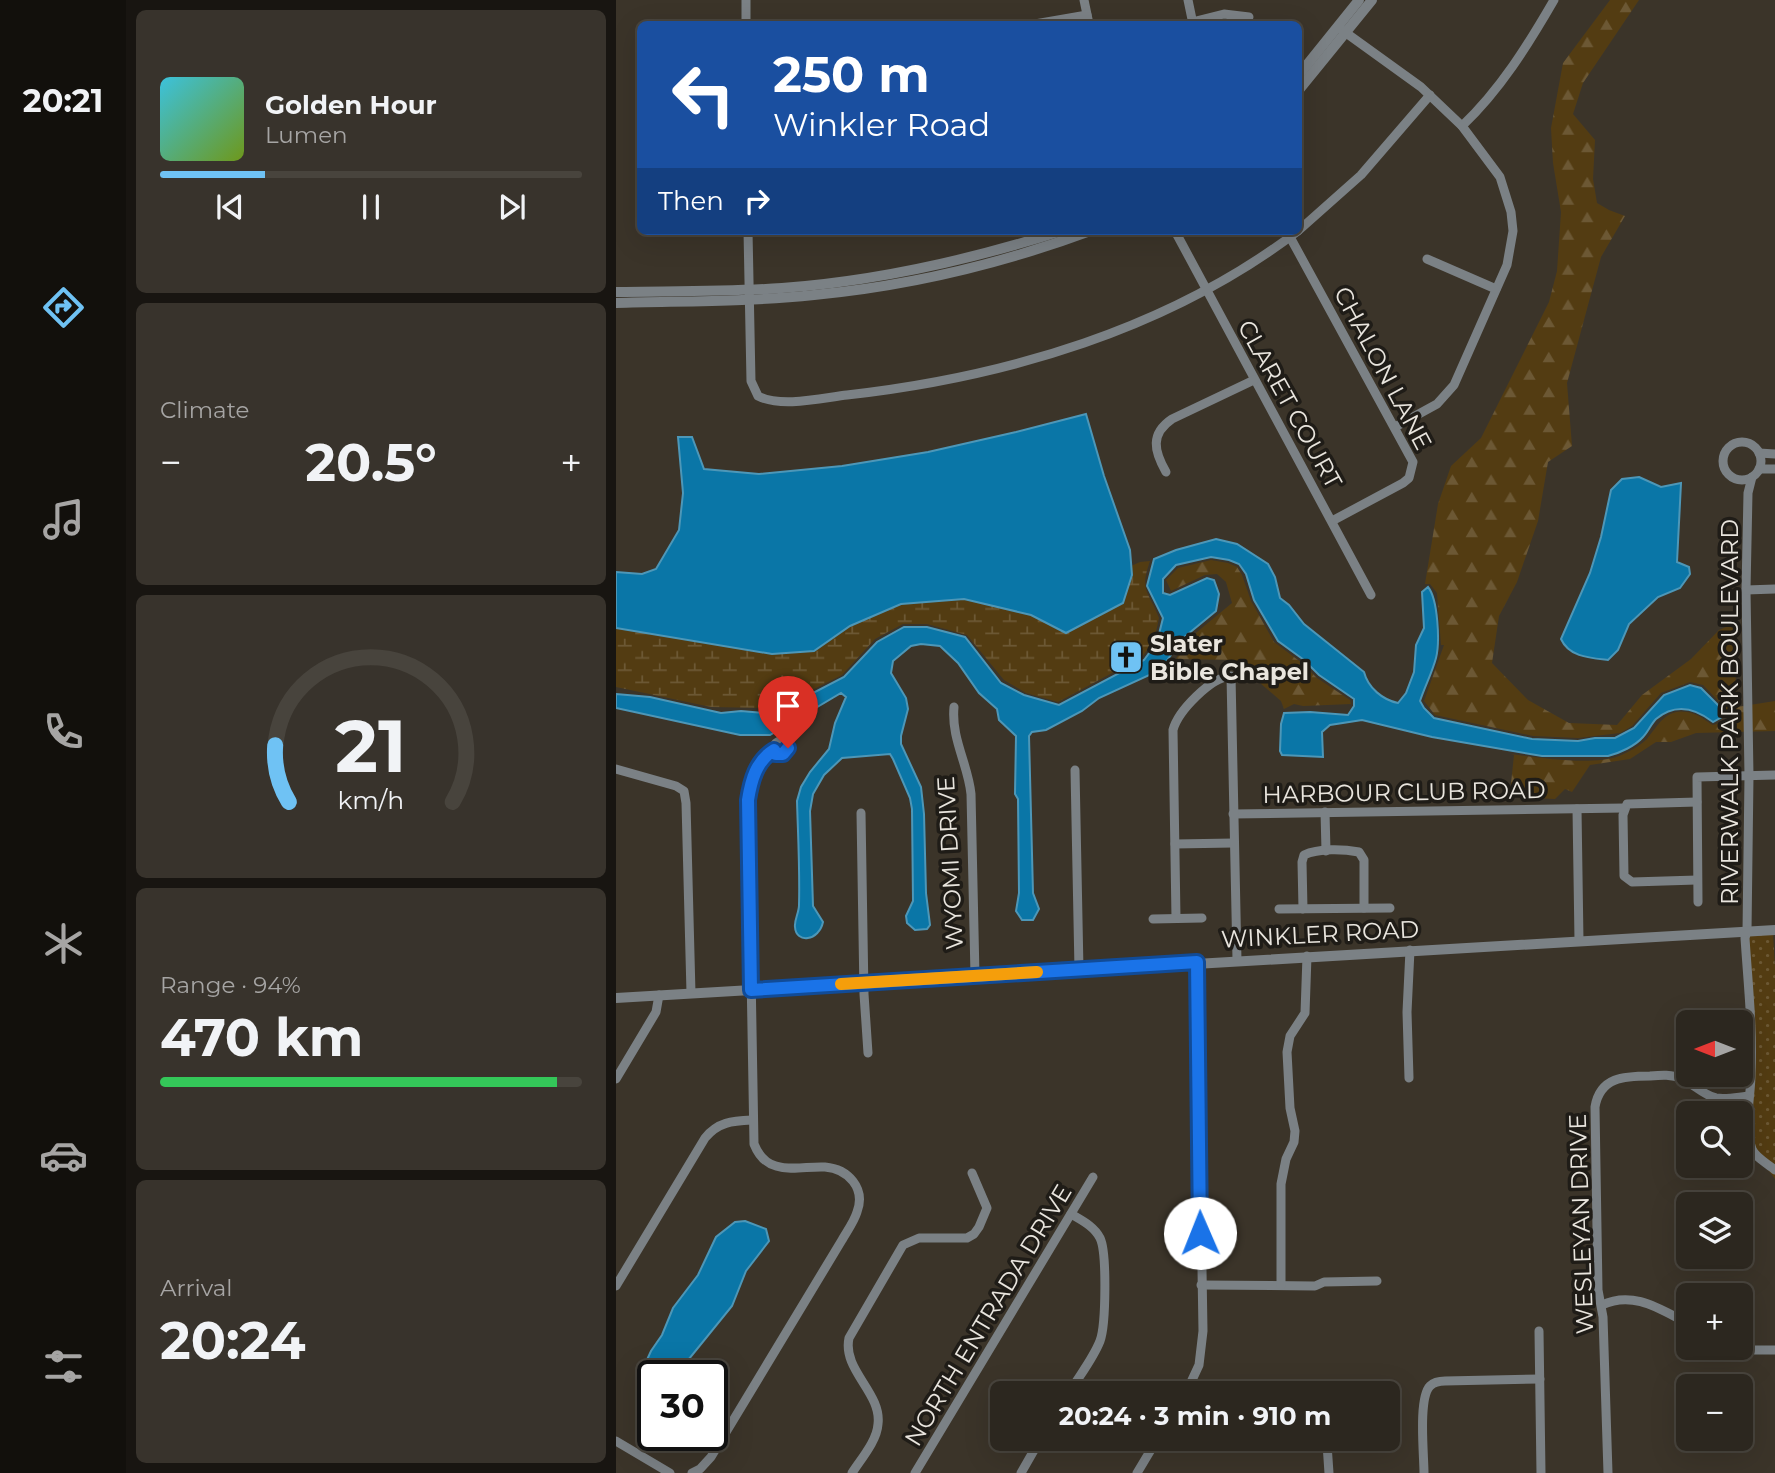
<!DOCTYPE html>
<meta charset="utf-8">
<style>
:root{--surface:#2c271f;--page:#38332c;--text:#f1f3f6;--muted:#a6a5a4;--line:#48443d;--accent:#6fc2f4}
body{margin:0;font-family:Montserrat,sans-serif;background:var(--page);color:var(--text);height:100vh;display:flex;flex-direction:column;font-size:26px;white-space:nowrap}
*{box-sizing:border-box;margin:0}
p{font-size:23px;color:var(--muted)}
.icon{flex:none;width:38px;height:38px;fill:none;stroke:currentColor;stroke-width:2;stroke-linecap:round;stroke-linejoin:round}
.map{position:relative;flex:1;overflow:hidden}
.panel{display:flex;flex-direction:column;gap:10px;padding:10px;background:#181511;width:490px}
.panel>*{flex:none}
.hud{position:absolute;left:21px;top:21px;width:665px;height:214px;border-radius:10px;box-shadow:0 7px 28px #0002,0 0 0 2px var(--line);background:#1a4fa0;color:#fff;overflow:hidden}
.needle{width:46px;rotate:270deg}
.controls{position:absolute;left:1060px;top:1010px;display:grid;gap:14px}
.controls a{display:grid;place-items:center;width:77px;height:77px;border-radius:10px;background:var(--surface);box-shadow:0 7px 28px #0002,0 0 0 2px var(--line);font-size:35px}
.speed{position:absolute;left:21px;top:1360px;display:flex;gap:14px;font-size:35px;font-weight:700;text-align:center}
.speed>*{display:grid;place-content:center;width:91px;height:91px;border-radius:50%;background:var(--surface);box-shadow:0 7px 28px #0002,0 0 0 2px var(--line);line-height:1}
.speed .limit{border:4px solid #111;border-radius:10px;background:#fff;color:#111}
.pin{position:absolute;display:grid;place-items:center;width:60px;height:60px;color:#fff;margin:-72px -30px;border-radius:50% 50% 50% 0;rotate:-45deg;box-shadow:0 0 7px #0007}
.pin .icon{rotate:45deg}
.me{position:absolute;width:77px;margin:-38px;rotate:359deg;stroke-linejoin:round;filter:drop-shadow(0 0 5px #0008)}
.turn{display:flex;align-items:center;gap:24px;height:147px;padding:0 21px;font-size:32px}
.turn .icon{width:91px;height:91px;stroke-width:2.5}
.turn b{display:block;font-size:49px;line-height:60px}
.then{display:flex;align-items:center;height:66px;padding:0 21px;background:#0003;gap:14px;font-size:26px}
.big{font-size:52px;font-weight:700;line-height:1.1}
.panel .tile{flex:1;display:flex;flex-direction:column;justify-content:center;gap:10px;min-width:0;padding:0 24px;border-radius:10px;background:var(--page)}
.panel .dial{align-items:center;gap:0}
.dial svg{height:182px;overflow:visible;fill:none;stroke:var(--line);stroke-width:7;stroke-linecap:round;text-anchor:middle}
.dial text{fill:var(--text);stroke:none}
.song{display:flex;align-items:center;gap:21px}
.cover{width:84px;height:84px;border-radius:10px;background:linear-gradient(135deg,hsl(190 70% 55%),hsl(80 70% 35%))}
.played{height:7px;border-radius:4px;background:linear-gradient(90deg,var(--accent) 25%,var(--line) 25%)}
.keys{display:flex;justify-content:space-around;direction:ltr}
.heat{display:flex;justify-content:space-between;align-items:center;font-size:38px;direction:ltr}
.charge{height:10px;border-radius:5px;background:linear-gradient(90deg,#34c759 94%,var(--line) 0)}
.trip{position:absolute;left:374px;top:1381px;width:410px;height:70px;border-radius:10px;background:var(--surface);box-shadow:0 7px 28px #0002,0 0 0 2px var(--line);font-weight:700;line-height:70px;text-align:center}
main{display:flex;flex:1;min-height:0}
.tab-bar{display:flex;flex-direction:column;width:126px;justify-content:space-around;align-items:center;background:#12100c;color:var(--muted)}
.tab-bar .icon{width:49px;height:49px}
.tab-bar .active{color:var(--accent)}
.tab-bar b{font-size:32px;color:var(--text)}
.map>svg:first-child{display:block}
.grass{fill:url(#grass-dots)}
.forest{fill:url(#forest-firs)}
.wetland{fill:url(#wetland-marsh)}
.water{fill:#0a76a7;stroke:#4d97b8;stroke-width:2}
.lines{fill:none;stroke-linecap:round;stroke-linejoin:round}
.minor{stroke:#7b8185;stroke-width:9}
.tertiary{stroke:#7b8185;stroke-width:10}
.route-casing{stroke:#114b97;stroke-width:18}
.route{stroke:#1a73e8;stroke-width:12}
.slow{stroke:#f59e0b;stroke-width:12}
.labels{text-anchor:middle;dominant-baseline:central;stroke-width:7;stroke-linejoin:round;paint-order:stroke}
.street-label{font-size:24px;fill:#e9e5de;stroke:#1f1c17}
.poi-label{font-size:24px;font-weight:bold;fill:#e9e5de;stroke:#1f1c17;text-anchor:start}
</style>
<main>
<nav class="tab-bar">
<b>20:21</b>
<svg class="icon active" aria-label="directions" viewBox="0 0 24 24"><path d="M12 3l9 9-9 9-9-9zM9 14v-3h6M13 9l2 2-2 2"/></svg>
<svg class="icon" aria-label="music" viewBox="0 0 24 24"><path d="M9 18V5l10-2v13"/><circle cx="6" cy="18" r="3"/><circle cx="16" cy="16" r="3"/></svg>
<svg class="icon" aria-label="phone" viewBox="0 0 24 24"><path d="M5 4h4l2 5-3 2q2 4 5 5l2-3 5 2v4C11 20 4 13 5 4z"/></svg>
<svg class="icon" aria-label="climate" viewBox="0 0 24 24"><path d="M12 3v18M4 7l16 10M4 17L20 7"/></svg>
<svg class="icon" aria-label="car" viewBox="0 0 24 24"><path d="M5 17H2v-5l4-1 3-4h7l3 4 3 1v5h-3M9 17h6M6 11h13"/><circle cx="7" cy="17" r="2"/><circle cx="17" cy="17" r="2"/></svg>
<svg class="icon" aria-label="filters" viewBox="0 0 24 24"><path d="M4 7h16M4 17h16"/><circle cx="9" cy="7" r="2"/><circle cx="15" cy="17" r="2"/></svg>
</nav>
<section class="panel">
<div class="tile">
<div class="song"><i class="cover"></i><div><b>Golden Hour</b><p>Lumen</p></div></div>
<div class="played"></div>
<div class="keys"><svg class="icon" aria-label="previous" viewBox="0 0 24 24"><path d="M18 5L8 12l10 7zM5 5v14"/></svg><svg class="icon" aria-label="pause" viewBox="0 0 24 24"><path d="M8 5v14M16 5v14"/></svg><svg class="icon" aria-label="next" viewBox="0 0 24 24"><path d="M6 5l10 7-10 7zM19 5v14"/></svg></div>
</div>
<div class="tile"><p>Climate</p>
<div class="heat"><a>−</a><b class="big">20.5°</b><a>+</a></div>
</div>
<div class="tile dial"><svg viewBox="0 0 100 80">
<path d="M14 69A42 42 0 1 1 86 69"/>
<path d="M14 69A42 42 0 0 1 8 44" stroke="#6fc2f4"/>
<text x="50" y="56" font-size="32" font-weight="700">21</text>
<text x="50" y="72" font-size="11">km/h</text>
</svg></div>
<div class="tile"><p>Range · 94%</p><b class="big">470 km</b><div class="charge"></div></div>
<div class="tile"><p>Arrival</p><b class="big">20:24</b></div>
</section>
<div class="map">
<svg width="1159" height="1473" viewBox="0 0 1159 1473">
<defs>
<pattern id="grass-dots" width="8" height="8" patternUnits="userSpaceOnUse" patternTransform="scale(1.75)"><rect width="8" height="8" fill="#533c12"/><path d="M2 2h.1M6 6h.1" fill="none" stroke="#6c5834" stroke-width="1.8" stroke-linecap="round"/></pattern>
<pattern id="forest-firs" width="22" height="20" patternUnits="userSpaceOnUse" patternTransform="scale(1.75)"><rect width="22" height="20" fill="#533c12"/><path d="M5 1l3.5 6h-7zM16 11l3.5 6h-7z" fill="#6c5834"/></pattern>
<pattern id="wetland-marsh" width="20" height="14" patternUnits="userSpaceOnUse" patternTransform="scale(1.75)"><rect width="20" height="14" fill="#533c12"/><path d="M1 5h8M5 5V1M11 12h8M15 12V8" fill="none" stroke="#6c5834"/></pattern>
</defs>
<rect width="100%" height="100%" fill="#3b3429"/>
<polygon class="grass" points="1157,934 1159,967 1159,1179 1135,1148 1134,1071 1126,935"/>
<g class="forest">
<path d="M 994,0 L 1023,0 L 967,83 L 957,114 L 979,140 L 977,179 L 981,203 L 993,210 L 1009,216 L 985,257 L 951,383 L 956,446 L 932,462 L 922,521 L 901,582 L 883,616 L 876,663 L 912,700 L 953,723 L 1001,725 L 1026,695 L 1075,659 L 1103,630 L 1117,624 L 1121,707 L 1159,701 L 1159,731 L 1080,733 L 1055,742 L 1040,742 L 1014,759 L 974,765 L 956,792 L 949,789 L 939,799 L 897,797 L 894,793 L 898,755 L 895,754 C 923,758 977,766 1003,756 C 1012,752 1024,746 1031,739 C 1044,723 1052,705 1078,714 C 1085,716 1091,722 1097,725 L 1109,721 L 1115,714 L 1087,685 L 1074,682 L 1045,693 L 1016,726 L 1004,733 L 962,738 L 917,736 L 819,715 L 808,701 L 828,645 L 825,645 L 821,593 L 814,584 L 809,584 L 822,504 L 835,466 L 865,438 L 933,302 L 941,271 L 945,212 L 937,163 L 935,128 L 947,63 Z"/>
<polygon points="595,560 612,563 621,567 626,575 635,601 658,642 686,663 701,678 734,700 735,704 687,706 678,704 668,709 665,701 617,660 560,659 569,642 616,603 610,582 601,574 589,575 555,591 550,580 562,568"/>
</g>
<path class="wetland" d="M 534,561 C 523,592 533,591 543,618 L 538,641 L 526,657 L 442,702 L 410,693 L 388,680 L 351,635 L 311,624 L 287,624 L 259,639 L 226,675 L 172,702 L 152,708 L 95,707 L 0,687 L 0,628 L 156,654 L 198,651 L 234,626 L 285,604 L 348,599 L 415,615 L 450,633 L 516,575 L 515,566 L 524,562 Z"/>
<g class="water">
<polygon points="470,414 488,476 514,550 516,575 507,603 450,633 415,615 348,599 285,604 234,626 198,651 156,654 0,628 0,572 26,574 40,569 63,530 67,493 62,437 76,437 88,469 143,474 226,466 312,452 400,432"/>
<path d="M 1023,477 L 1045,487 L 1065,483 L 1061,562 L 1073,567 L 1074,574 L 1064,588 L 1042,597 L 1013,624 L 1002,650 L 992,660 C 974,658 953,657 945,639 L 974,573 L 985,537 L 995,490 L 1006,479 Z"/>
<path d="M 600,539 L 621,544 L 652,564 L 659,577 L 664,598 L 673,605 L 688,624 L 748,672 C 752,688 767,700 782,703 L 790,693 L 798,672 L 800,645 L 808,628 L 806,592 L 812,587 C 822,599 824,642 820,658 C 816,673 809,686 804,701 L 808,708 L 818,718 L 916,739 L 962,741 L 979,738 L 999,738 L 1018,728 L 1048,695 L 1074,685 L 1085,688 L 1111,714 L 1097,722 C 1079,708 1059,703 1040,719 C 1035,724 1032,732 1027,737 C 1019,746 1004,753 992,756 L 926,756 L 816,737 L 746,720 L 714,725 L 706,732 L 707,757 L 666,755 L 664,751 L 665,724 L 668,713 L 694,712 L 732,715 L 738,706 L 738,699 L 703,675 L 688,660 L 662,641 L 638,600 L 630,574 L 623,564 L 613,560 L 595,557 L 560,565 L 547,579 L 547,593 L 554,595 L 591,578 L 598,580 L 603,594 L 600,611 L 566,639 L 550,662 L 540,672 L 483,698 L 466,711 L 430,730 L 416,732 L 413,736 L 417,893 L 423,909 L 417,920 L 406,920 L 400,911 L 403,893 L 402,799 L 399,794 L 400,736 L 383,720 L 381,709 L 363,693 L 342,663 L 324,646 L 305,644 L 295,646 L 277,661 L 275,673 L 290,698 L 292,709 L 285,736 L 285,744 L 305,787 L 308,814 L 310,893 L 314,925 L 311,929 L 299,930 L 291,923 L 290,916 L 297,901 L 296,809 L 294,798 L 277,759 L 274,754 L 226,758 L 208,775 L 197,794 L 194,811 L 197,906 L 207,922 C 203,941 180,944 179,927 C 178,920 183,913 183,905 C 184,871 182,836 181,801 L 185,787 L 194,772 L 213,749 L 219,723 L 230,697 L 225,693 L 154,735 L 124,735 L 0,708 L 0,694 L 34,697 L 105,713 L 125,711 L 148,713 L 172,706 L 228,677 L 261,642 L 288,627 L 311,627 L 349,637 L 385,683 L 408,695 L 443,705 L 528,660 L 541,642 L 547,618 L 531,586 L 538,559 L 560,550 Z"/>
<polygon points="129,1221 150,1229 153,1241 130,1271 116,1306 60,1375 37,1376 37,1391 28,1381 29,1364 35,1351 46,1335 57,1308 82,1275 100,1237 119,1222"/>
</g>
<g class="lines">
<g class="minor">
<polyline points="130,0 130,24"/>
<polyline points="468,0 473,24"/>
<polyline points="572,0 577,24"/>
<polyline points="576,22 608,14 633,17"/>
<polyline points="419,24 471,15"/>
<polyline points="726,30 805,87 846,126 884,177 895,212 897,231 891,265 838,385 821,404 779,427"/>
<path d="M 846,126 C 884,90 912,45 938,0"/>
<path d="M 132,231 L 135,381 L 142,396 C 165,408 206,398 231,395 C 391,377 553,329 682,231"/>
<polyline points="559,231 755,595"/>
<polyline points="682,231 745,175 814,95"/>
<polyline points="674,237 797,462 793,478 787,483 716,521"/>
<polyline points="811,259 880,289"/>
<circle cx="1126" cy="461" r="19"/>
<polyline points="1143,453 1159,454"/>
<polyline points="1143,469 1159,469"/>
<path d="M 550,472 C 538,451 534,434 556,419 L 638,380"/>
<path d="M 1136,477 L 1132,493 L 1130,590 L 1133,776 L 1131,931 L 1129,938 C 1132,984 1137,1028 1135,1073 C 1135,1099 1127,1124 1136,1149 C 1139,1157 1152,1164 1159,1170"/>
<polyline points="1130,590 1159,589"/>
<path d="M 338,707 C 335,739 352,764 355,794 L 359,976"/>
<circle cx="165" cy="748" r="7"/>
<polyline points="0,769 60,786 68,791 70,803 75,993"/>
<polyline points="459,770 463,970"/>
<polyline points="1081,802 1011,804 1007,815 1008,876 1016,882 1081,880"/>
<polyline points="961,809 963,941"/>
<polyline points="709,812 710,851"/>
<polyline points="245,813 248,994 252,1053"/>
<polyline points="617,814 1008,808"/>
<polyline points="559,844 617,843"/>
<polyline points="1082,902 1081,777 1159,775"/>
<polyline points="663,909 774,908"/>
<path d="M 687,909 L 686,862 L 688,855 C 703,848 727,849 743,852 L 748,860 L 748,908"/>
<path d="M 560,918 L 557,730 C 562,711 595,677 615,676 L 621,960"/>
<polyline points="537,919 586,918"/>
<polyline points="793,1078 791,1012 794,950"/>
<polyline points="0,1079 40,1012 43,995"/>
<polyline points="585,1285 699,1286 708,1282 761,1281"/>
<polyline points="665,1285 665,1184 670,1159 678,1142 679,1131 674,1108 671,1052 674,1036 689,1013 691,956"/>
<path d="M 0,1286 L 89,1138 C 102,1122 116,1121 136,1120"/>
<path d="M 986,1305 C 1018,1290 1045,1310 1073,1324"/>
<polyline points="923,1331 925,1473"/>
<polyline points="1121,1348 1130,1350 1159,1350"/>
<path d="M 453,1393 C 463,1376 477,1359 484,1341 C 490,1325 491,1252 484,1238 C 478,1226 465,1220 455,1214"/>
<polyline points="570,1393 583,1365 587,1331 581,962"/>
<polyline points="706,1438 711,1444 713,1473"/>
<polyline points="0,1441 54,1473"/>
<path d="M 76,1473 L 84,1469 L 95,1457 L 226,1240 C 231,1231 238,1222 241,1212 C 250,1188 232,1169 209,1167 C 193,1166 175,1171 160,1166 C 149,1163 142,1154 138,1144 L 132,801 C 136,781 140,761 158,750"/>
<path d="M 236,1473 C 245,1459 261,1441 262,1424 C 266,1393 226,1370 233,1338 L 287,1245 L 303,1238 L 351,1238 L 358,1234 L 363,1227 L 371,1208 L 356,1173"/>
<polyline points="299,1473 477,1177"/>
<polyline points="405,1473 425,1438"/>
<polyline points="521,1473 542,1438"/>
<path d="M 808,1473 C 808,1455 802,1398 814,1386 C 818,1382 824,1381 829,1381 L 924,1379"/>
<path d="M 992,1473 L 987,1317 L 982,1290 L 979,1107 C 984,1077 1008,1076 1034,1076 C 1045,1075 1056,1074 1066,1079 C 1078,1084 1087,1095 1100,1098 C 1110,1100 1122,1097 1133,1096"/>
</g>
<g class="tertiary">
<polyline points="682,76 743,0"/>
<polyline points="682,91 756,0"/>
<path d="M 0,292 C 55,291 111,292 166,288 C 262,281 354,260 445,231"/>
<path d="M 0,303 C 66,301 132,302 198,295 C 292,286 385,264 474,231"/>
<polyline points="0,998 1159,930"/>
</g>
</g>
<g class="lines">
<g class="route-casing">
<path id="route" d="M 172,748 L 167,754 L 160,754 L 158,750 C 140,761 135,781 132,800 L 135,990 L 581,962 L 584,1233"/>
</g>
<use href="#route" class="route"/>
<polyline class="slow" points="225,984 421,972"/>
</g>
<defs>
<g id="church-square" transform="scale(1.75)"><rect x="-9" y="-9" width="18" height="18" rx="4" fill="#6fc2f4" stroke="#1f1c17"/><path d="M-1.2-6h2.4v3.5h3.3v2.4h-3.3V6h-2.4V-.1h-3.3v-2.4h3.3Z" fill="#111"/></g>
</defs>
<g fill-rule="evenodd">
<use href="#church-square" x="510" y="657"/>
</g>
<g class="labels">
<g class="street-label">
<text transform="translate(767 368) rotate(62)">CHALON LANE</text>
<text transform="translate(674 404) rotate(61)">CLARET COURT</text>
<text transform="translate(1113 712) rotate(-90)">RIVERWALK PARK BOULEVARD</text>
<text transform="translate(788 792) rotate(-1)">HARBOUR CLUB ROAD</text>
<text transform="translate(334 863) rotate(-93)">WYOMI DRIVE</text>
<text transform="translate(704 934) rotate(-3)">WINKLER ROAD</text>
<text transform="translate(965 1224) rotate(-92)">WESLEYAN DRIVE</text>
<text transform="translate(372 1315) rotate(-59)">NORTH ENTRADA DRIVE</text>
</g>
<g class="poi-label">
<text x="534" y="643">Slater<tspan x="534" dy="28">Bible Chapel</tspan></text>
</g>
</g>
</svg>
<div class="controls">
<a><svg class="needle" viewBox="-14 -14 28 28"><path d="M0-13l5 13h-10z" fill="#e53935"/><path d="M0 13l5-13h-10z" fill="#a6a5a4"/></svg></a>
<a><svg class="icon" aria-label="search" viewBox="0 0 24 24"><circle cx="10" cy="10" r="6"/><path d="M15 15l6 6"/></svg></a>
<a><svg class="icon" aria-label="layers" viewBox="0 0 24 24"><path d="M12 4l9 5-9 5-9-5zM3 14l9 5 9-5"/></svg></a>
<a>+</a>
<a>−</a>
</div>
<div class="speed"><div class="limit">30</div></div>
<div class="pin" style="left:172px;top:748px;background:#d93025"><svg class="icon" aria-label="arrive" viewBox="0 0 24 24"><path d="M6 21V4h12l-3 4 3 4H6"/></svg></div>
<svg class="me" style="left:584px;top:1233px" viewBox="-20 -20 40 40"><circle r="19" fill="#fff"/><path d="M0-13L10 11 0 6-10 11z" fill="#1a73e8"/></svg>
<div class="trip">20:24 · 3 min · 910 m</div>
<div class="hud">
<div class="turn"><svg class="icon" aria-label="left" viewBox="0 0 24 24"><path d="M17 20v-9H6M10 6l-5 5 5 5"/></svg><div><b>250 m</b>Winkler Road</div></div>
<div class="then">Then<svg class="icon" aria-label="right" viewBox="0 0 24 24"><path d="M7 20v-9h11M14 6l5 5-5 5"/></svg></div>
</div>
</div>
</main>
